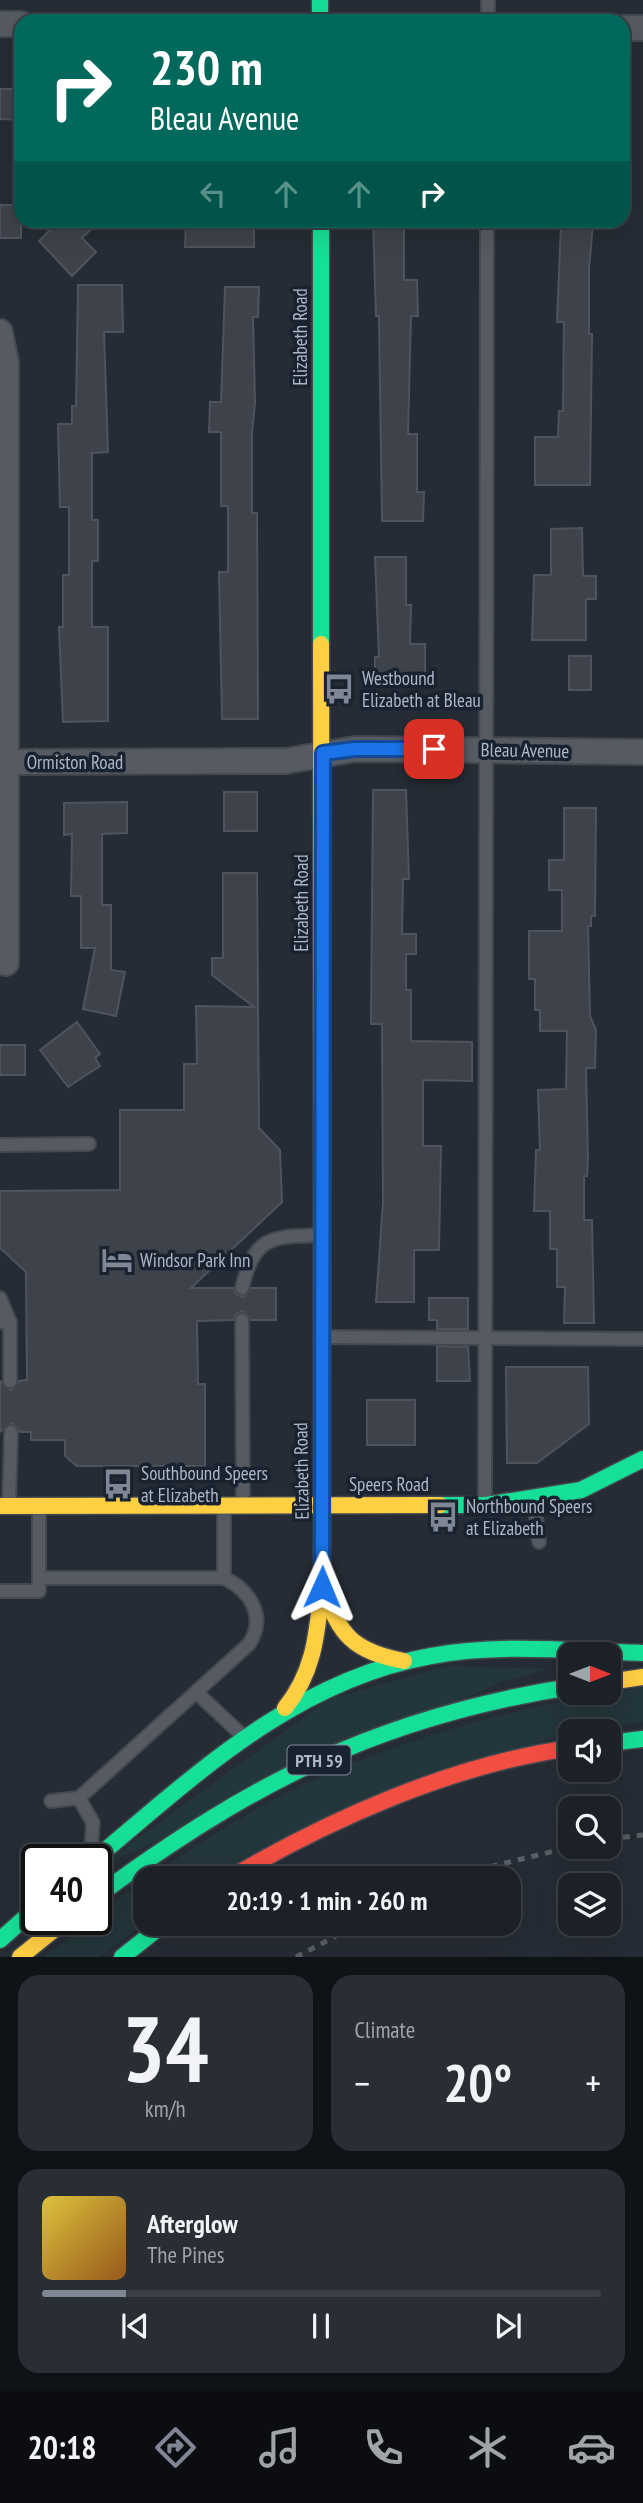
<!DOCTYPE html>
<meta charset="utf-8">
<style>
:root{--surface:#1c2128;--page:#292e34;--text:#f1f3f6;--muted:#a0a3a8;--line:#3a3e45;--accent:#7f8694}
body{margin:0;font-family:"PT Sans Narrow",sans-serif;background:var(--page);color:var(--text);height:100vh;display:flex;flex-direction:column;font-size:26px;white-space:nowrap}
*{box-sizing:border-box;margin:0}
p{font-size:23px;color:var(--muted)}
.icon{flex:none;width:38px;height:38px;fill:none;stroke:currentColor;stroke-width:2;stroke-linecap:round;stroke-linejoin:round}
.map{position:relative;height:1957px;overflow:hidden}
.sheet{display:flex;flex-direction:column;gap:18px;padding:18px;background:#0f1216;flex:1}
.sheet>*{flex:none}
.top-card{position:absolute;left:14px;top:14px;width:616px;height:214px;border-radius:21px;box-shadow:0 7px 28px #0002,0 0 0 2px var(--line);background:#00695c;color:#fff;overflow:hidden}
.needle{width:46px;rotate:90deg}
.controls{position:absolute;left:558px;top:1642px;display:grid;gap:14px}
.controls a{display:grid;place-items:center;width:63px;height:63px;border-radius:14px;background:var(--surface);box-shadow:0 7px 28px #0002,0 0 0 2px var(--line);font-size:35px}
.speed{position:absolute;left:21px;top:1844px;display:flex;gap:14px;font-size:35px;font-weight:700;text-align:center}
.speed>*{display:grid;place-content:center;width:91px;height:91px;border-radius:50%;background:var(--surface);box-shadow:0 7px 28px #0002,0 0 0 2px var(--line);line-height:1}
.speed .limit{border:4px solid #111;border-radius:10px;background:#fff;color:#111}
.pin{position:absolute;display:grid;place-items:center;width:60px;height:60px;color:#fff;margin:-30px;border-radius:14px;box-shadow:0 4px 10px #0006}
.me{position:absolute;width:77px;margin:-38px;rotate:1deg;stroke-linejoin:round;filter:drop-shadow(0 0 5px #0008)}
.turn{display:flex;align-items:center;gap:24px;height:147px;padding:0 21px;font-size:32px}
.turn .icon{width:91px;height:91px;stroke-width:2.5}
.turn b{display:block;font-size:49px;line-height:60px}
.lanes{display:flex;align-items:center;height:66px;padding:0 21px;background:#0003;justify-content:center;gap:35px;direction:ltr}
.lanes .off{opacity:.35}
.big{font-size:52px;font-weight:700;line-height:1.1}
.sheet .tile{flex:1;display:flex;flex-direction:column;justify-content:center;gap:10px;min-width:0;padding:0 24px;border-radius:21px;background:var(--page)}
.sheet .dial{align-items:center;gap:0}
.dial b{font-size:91px;line-height:1}
.song{display:flex;align-items:center;gap:21px}
.cover{width:84px;height:84px;border-radius:10px;background:linear-gradient(135deg,hsl(50 70% 55%),hsl(30 70% 35%))}
.played{height:7px;border-radius:4px;background:linear-gradient(90deg,var(--accent) 15%,var(--line) 15%)}
.keys{display:flex;justify-content:space-around;direction:ltr}
.heat{display:flex;justify-content:space-between;align-items:center;font-size:38px;direction:ltr}
.sheet .tiles{flex:1;display:grid;gap:18px;grid-template-columns:1fr 1fr}
.tile:last-child{grid-column:span 2}
.trip{position:absolute;left:133px;top:1866px;width:388px;height:70px;border-radius:21px;background:var(--surface);box-shadow:0 7px 28px #0002,0 0 0 2px var(--line);font-weight:700;line-height:70px;text-align:center}
.tab-bar{display:flex;height:112px;justify-content:space-around;align-items:center;background:#0b0d10;color:var(--muted)}
.tab-bar .icon{width:49px;height:49px}
.tab-bar .on{color:var(--accent)}
.tab-bar b{font-size:32px;color:var(--text)}
.map>svg:first-child{display:block}
.green{fill:#23363b}
.building{fill:#3e434b;stroke:#4e535d;stroke-width:2}
.lines{fill:none;stroke-linecap:round;stroke-linejoin:round}
.lane-casing{stroke:#44484f;stroke-width:16}
.street-casing{stroke:#44484f;stroke-width:28}
.fast-casing{stroke:#44484f;stroke-width:19}
.slow-casing{stroke:#44484f;stroke-width:19}
.jam-casing{stroke:#44484f;stroke-width:19}
.lane{stroke:#565b63;stroke-width:12}
.street{stroke:#565b63;stroke-width:24}
.fast{stroke:#16e098;stroke-width:16}
.slow{stroke:#ffcf43;stroke-width:16}
.jam{stroke:#f24e42;stroke-width:16}
.rail{stroke:#5a5e66;stroke-width:5;stroke-dasharray:7 7;stroke-linecap:butt}
.route-casing{stroke:#114b97;stroke-width:18}
.route{stroke:#1a73e8;stroke-width:12}
.labels{text-anchor:middle;dominant-baseline:central;stroke-width:7;stroke-linejoin:round;paint-order:stroke}
.shield{fill:#19222f;stroke:#828a99;stroke-width:2}
.shield-label{font-size:18px;font-weight:bold;fill:#afb7c7}
.street-label{font-size:19px;fill:#afb7c7;stroke:#19222f}
.poi-label{font-size:19px;fill:#afb7c7;stroke:#19222f;text-anchor:start}
</style>
<div class="map">
<svg width="643" height="1957" viewBox="0 0 643 1957">
<rect width="100%" height="100%" fill="#262c35"/>
<g class="green">
<polygon points="448,1666 548,1669 503,1681 96,1869 329,1699"/>
<path d="M 643,1687 L 643,1722 L 570,1731 L 211,1878 L 148,1878 C 205,1840 263,1801 327,1774 C 427,1731 535,1703 643,1687 Z"/>
<polygon points="145,1879 145,1923 99,1957 44,1957"/>
</g>
<g class="building">
<polygon points="0,89 21,89 21,120 0,119"/>
<rect x="0" y="205" width="21" height="33"/>
<polygon points="60,220 100,220 82,238 96,252 72,276 39,241"/>
<polygon points="186,220 254,220 254,247 185,247"/>
<polygon points="373,220 404,220 404,280 417,280 418,316 411,316 408,434 417,434 417,492 424,492 423,521 382,521 379,316 376,316"/>
<polygon points="561,224 593,224 589,269 589,334 592,334 590,485 535,485 535,437 558,437 559,411 563,411 564,322 557,322"/>
<polygon points="78,285 122,285 123,332 104,332 108,452 92,453 92,520 98,520 98,561 92,561 92,627 108,627 108,721 63,722 59,627 63,627 63,575 69,575 69,507 60,507 58,424 72,424 72,406 76,406"/>
<polygon points="225,287 259,287 258,317 253,317 255,403 252,433 252,513 257,513 258,719 222,719 219,572 228,572 228,506 221,506 221,432 209,432 210,402 221,402"/>
<polygon points="582,528 583,576 596,576 596,599 586,599 586,640 532,640 534,575 551,575 551,529"/>
<polygon points="375,557 406,557 406,605 411,605 410,644 425,644 425,677 375,677 375,657 379,657"/>
<rect x="569" y="656" width="22" height="34"/>
<polygon points="373,790 406,790 409,879 403,879 402,934 416,934 416,954 406,954 406,990 411,990 411,1041 472,1042 472,1081 423,1080 423,1146 441,1146 439,1250 414,1250 414,1302 376,1302 383,1202 382,1024 371,1024"/>
<rect x="224" y="792" width="33" height="39"/>
<polygon points="127,802 127,833 102,834 102,905 111,905 111,970 125,972 116,1016 83,1009 95,948 81,948 81,896 71,896 72,834 64,835 64,803"/>
<polygon points="564,808 596,808 595,916 591,916 591,926 588,926 590,1016 596,1030 595,1068 586,1068 588,1160 587,1176 584,1176 584,1220 592,1220 594,1323 564,1323 565,1287 557,1287 557,1249 550,1249 550,1211 534,1211 536,1150 540,1150 538,1090 566,1089 567,1031 540,1031 540,1010 535,1010 535,979 529,979 529,931 562,931 562,890 549,890 549,860 564,860"/>
<polygon points="223,873 257,873 259,1128 280,1150 282,1202 191,1288 233,1288 236,1294 243,1297 251,1288 276,1288 276,1320 251,1320 243,1311 237,1313 233,1320 197,1321 198,1384 205,1384 205,1466 77,1466 65,1456 65,1440 31,1440 31,1432 20,1432 12,1423 0,1432 0,1381 11,1390 19,1381 27,1380 26,1272 0,1248 0,1191 120,1190 120,1110 184,1110 184,1064 197,1064 196,1006 254,1007 212,975 212,958 223,958"/>
<polygon points="77,1022 100,1054 95,1058 100,1066 68,1087 40,1050"/>
<rect x="0" y="1045" width="25" height="30"/>
<polygon points="429,1298 468,1298 468,1329 437,1329 437,1320 429,1320"/>
<polygon points="437,1346 468,1347 470,1381 437,1381"/>
<polygon points="506,1367 588,1367 589,1424 537,1463 507,1463"/>
<rect x="367" y="1400" width="48" height="45"/>
</g>
<g class="lines">
<g class="lane-casing">
<g id="lane">
<polyline points="488,21 488,0"/>
<polyline points="0,1145 89,1144"/>
<path d="M 242,1288 C 255,1235 271,1237 320,1235"/>
<polyline points="0,1298 10,1322 0,1322"/>
<polyline points="242,1320 243,1505"/>
<polyline points="10,1322 10,1381"/>
<polyline points="324,1337 643,1339"/>
<polyline points="534,1498 539,1542"/>
<polyline points="485,1504 487,220"/>
<polyline points="9,1505 11,1432"/>
<polyline points="39,1507 39,1578 224,1578 224,1509"/>
<polyline points="0,1591 39,1591 39,1578"/>
<polyline points="198,1694 241,1734"/>
<polyline points="79,1798 93,1823 91,1849"/>
<path d="M 51,1801 L 79,1798 L 249,1644 C 267,1617 250,1590 224,1578"/>
</g>
</g>
<g class="street-casing">
<g id="street">
<polyline points="0,24 21,24"/>
<polyline points="623,28 643,28"/>
<polyline points="0,332 6,363 6,762 286,761 355,749 643,752"/>
<polyline points="6,762 6,963"/>
</g>
</g>
<g class="fast-casing">
<g id="fast">
<polyline points="320,0 320,21"/>
<polyline points="321,220 321,644"/>
<polyline points="322,1124 322,1587"/>
<polyline points="440,1505 486,1505 581,1490 643,1459"/>
<polyline points="609,1743 643,1739"/>
<path d="M 94,1860 C 195,1775 295,1680 431,1656 C 500,1643 573,1651 643,1653"/>
<path d="M 96,1897 C 251,1783 378,1717 570,1687"/>
<polyline points="0,1940 37,1907"/>
<polyline points="122,1957 165,1923"/>
</g>
</g>
<g class="slow-casing">
<g id="slow">
<polyline points="321,644 322,1124"/>
<polyline points="0,1506 440,1505"/>
<path d="M 323,1588 C 340,1636 353,1651 404,1661"/>
<polyline points="609,1682 643,1677"/>
<path d="M 285,1708 C 315,1671 317,1632 322,1587"/>
<polyline points="20,1957 66,1920"/>
</g>
</g>
<g class="jam-casing">
<path id="jam" d="M 230,1878 C 332,1818 452,1765 570,1748"/>
</g>
<use href="#lane" class="lane"/>
<use href="#street" class="street"/>
<use href="#fast" class="fast"/>
<use href="#slow" class="slow"/>
<use href="#jam" class="jam"/>
<g class="rail">
<polyline points="609,1839 643,1835"/>
<polyline points="465,1878 493,1866 575,1846"/>
<polyline points="296,1957 361,1923"/>
</g>
</g>
<g class="lines">
<g class="route-casing">
<polyline id="route" points="322,1587 323,753 355,749 434,749"/>
</g>
<use href="#route" class="route"/>
</g>
<defs>
<g id="bus-bare" transform="scale(2.415)"><path d="M-5-6H5V4H4V6H2V4H-2V6H-4V4H-5ZM-3.5-4V0h7V-4ZM-3.5 1.2v1.5H-2V1.2ZM2 1.2v1.5H3.5V1.2Z" fill="#7f8694" stroke="#19222f" stroke-width="2.5" paint-order="stroke"/></g>
<g id="hotel-bare" transform="scale(2.415)"><path d="M-6-4.5h1.5V1H6V5H4.5V3h-9V5H-6ZM-4 0a1.8 1.8 0 1 1 3.6 0ZM.5 0V-2.5h3Q6-2.5 6 0Z" fill="#7f8694" stroke="#19222f" stroke-width="2.5" paint-order="stroke"/></g>
</defs>
<g fill-rule="evenodd">
<use href="#bus-bare" x="339" y="689"/>
<use href="#hotel-bare" x="117" y="1260"/>
<use href="#bus-bare" x="118" y="1484"/>
<use href="#bus-bare" x="443" y="1517"/>
</g>
<g class="labels">
<rect class="shield" x="287.5" y="1745.5" width="63" height="29" rx="5"/>
<g class="shield-label">
<text x="319" y="1760">PTH 59</text>
</g>
<g class="street-label">
<text transform="translate(300 337) rotate(-90)">Elizabeth Road</text>
<text transform="translate(525 750) rotate(1)">Bleau Avenue</text>
<text x="75" y="762">Ormiston Road</text>
<text transform="translate(301 903) rotate(-90)">Elizabeth Road</text>
<text transform="translate(301 1471) rotate(-91)">Elizabeth Road</text>
<text x="389" y="1484">Speers Road</text>
</g>
<g class="poi-label">
<text x="362" y="678">Westbound<tspan x="362" dy="22">Elizabeth at Bleau</tspan></text>
<text x="140" y="1260">Windsor Park Inn</text>
<text x="141" y="1473">Southbound Speers<tspan x="141" dy="22">at Elizabeth</tspan></text>
<text x="466" y="1506">Northbound Speers<tspan x="466" dy="22">at Elizabeth</tspan></text>
</g>
</g>
</svg>
<div class="controls">
<a><svg class="needle" viewBox="-14 -14 28 28"><path d="M0-13l5 13h-10z" fill="#e53935"/><path d="M0 13l5-13h-10z" fill="#a0a3a8"/></svg></a>
<a><svg class="icon" aria-label="sound" viewBox="0 0 24 24"><path d="M4 9h4l5-4v14l-5-4H4zM17 9q2 3 0 6"/></svg></a>
<a><svg class="icon" aria-label="search" viewBox="0 0 24 24"><circle cx="10" cy="10" r="6"/><path d="M15 15l6 6"/></svg></a>
<a><svg class="icon" aria-label="layers" viewBox="0 0 24 24"><path d="M12 4l9 5-9 5-9-5zM3 14l9 5 9-5"/></svg></a>
</div>
<div class="speed"><div class="limit">40</div></div>
<div class="pin" style="left:434px;top:749px;background:#d93025"><svg class="icon" aria-label="arrive" viewBox="0 0 24 24"><path d="M6 21V4h12l-3 4 3 4H6"/></svg></div>
<svg class="me" style="left:322px;top:1587px" viewBox="-20 -20 40 40"><path d="M0-17L14 15 0 8-14 15z" fill="#1a73e8" stroke="#fff" stroke-width="4"/></svg>
<div class="trip">20:19 · 1 min · 260 m</div>
<div class="top-card">
<div class="turn"><svg class="icon" aria-label="right" viewBox="0 0 24 24"><path d="M7 20v-9h11M14 6l5 5-5 5"/></svg><div><b>230 m</b>Bleau Avenue</div></div>
<div class="lanes"><svg class="icon off" aria-label="left" viewBox="0 0 24 24"><path d="M17 20v-9H6M10 6l-5 5 5 5"/></svg><svg class="icon off" aria-label="ahead" viewBox="0 0 24 24"><path d="M12 20V5M6 11l6-6 6 6"/></svg><svg class="icon off" aria-label="ahead" viewBox="0 0 24 24"><path d="M12 20V5M6 11l6-6 6 6"/></svg><svg class="icon" aria-label="right" viewBox="0 0 24 24"><path d="M7 20v-9h11M14 6l5 5-5 5"/></svg></div>
</div>
</div>
<section class="sheet">
<div class="tiles">
<div class="tile dial"><b>34</b><p>km/h</p></div>
<div class="tile"><p>Climate</p>
<div class="heat"><a>−</a><b class="big">20°</b><a>+</a></div>
</div>
<div class="tile">
<div class="song"><i class="cover"></i><div><b>Afterglow</b><p>The Pines</p></div></div>
<div class="played"></div>
<div class="keys"><svg class="icon" aria-label="previous" viewBox="0 0 24 24"><path d="M18 5L8 12l10 7zM5 5v14"/></svg><svg class="icon" aria-label="pause" viewBox="0 0 24 24"><path d="M8 5v14M16 5v14"/></svg><svg class="icon" aria-label="next" viewBox="0 0 24 24"><path d="M6 5l10 7-10 7zM19 5v14"/></svg></div>
</div>
</div>
</section>
<nav class="tab-bar">
<b>20:18</b>
<svg class="icon on" aria-label="directions" viewBox="0 0 24 24"><path d="M12 3l9 9-9 9-9-9zM9 14v-3h6M13 9l2 2-2 2"/></svg>
<svg class="icon" aria-label="music" viewBox="0 0 24 24"><path d="M9 18V5l10-2v13"/><circle cx="6" cy="18" r="3"/><circle cx="16" cy="16" r="3"/></svg>
<svg class="icon" aria-label="phone" viewBox="0 0 24 24"><path d="M5 4h4l2 5-3 2q2 4 5 5l2-3 5 2v4C11 20 4 13 5 4z"/></svg>
<svg class="icon" aria-label="climate" viewBox="0 0 24 24"><path d="M12 3v18M4 7l16 10M4 17L20 7"/></svg>
<svg class="icon" aria-label="car" viewBox="0 0 24 24"><path d="M5 17H2v-5l4-1 3-4h7l3 4 3 1v5h-3M9 17h6M6 11h13"/><circle cx="7" cy="17" r="2"/><circle cx="17" cy="17" r="2"/></svg>
</nav>
